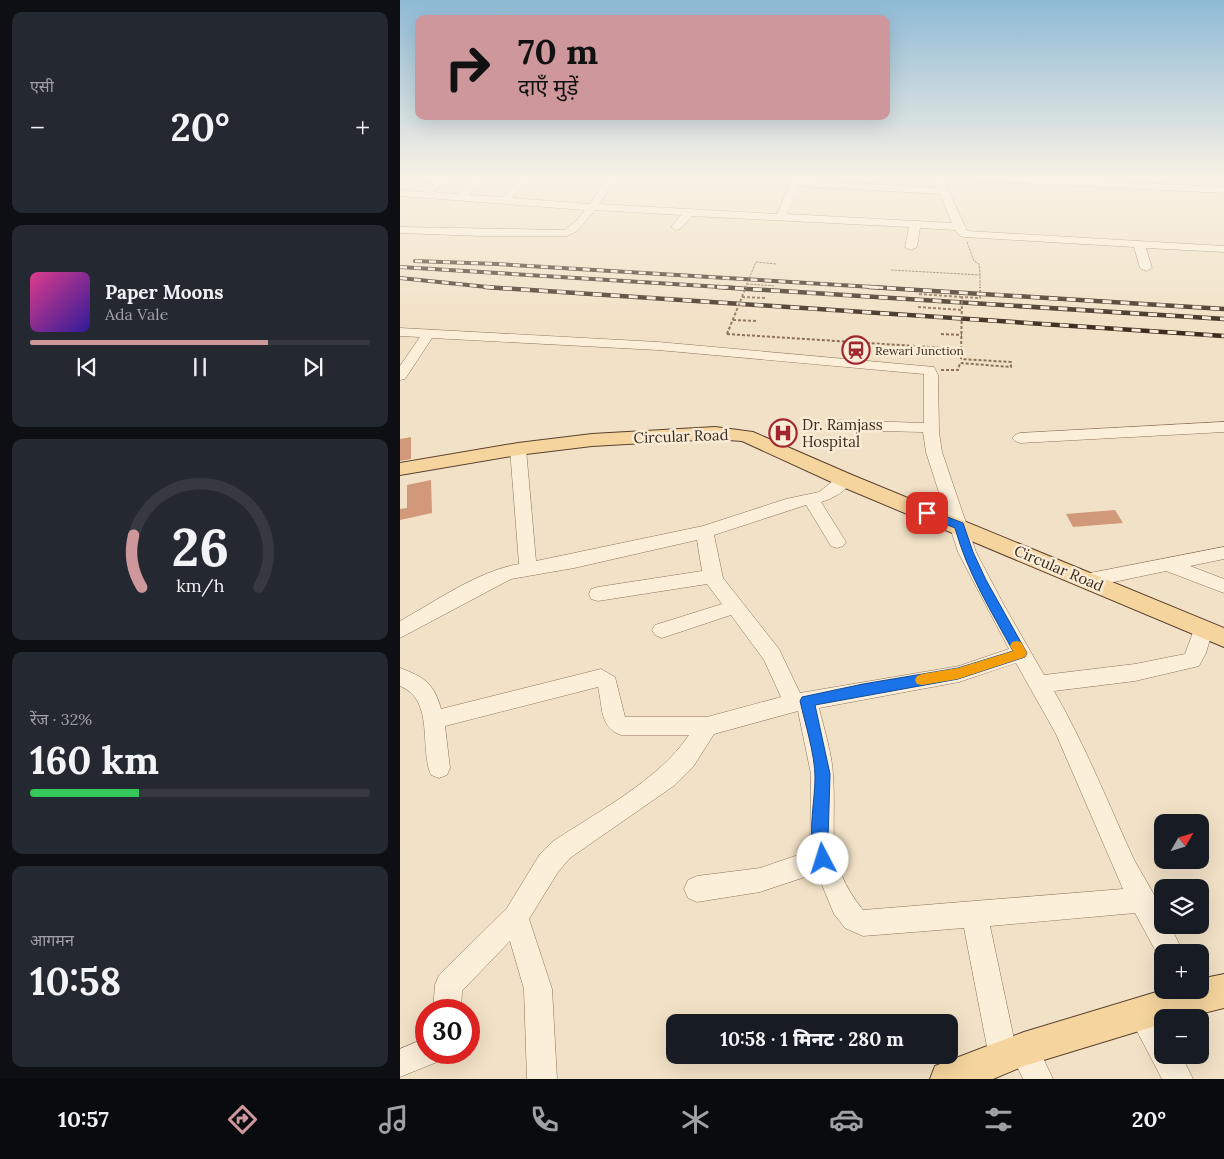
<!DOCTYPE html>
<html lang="hi">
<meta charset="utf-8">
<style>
:root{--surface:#171b24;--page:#242831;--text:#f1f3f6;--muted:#9ea1a6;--line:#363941;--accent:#cd979c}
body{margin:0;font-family:Lora,"Noto Sans Devanagari",serif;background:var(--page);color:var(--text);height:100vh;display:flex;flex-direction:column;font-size:19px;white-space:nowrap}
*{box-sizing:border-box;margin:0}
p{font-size:16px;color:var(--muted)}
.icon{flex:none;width:28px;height:28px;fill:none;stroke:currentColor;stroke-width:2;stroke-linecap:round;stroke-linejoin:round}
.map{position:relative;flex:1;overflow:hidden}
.details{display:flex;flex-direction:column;gap:12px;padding:12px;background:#0d0f14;width:400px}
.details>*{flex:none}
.top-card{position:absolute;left:15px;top:15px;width:475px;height:105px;border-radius:10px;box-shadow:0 5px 20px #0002;background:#cd979c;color:#111;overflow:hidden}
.needle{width:32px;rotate:51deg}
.controls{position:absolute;left:754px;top:814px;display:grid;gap:10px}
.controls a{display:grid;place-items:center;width:55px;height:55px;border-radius:10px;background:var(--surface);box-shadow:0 5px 20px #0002;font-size:25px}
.speed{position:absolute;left:15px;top:999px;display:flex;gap:10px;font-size:25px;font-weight:700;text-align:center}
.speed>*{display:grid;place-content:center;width:65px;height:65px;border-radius:50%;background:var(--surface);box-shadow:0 5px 20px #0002;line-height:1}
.speed .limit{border:8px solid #d22;background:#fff;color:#111}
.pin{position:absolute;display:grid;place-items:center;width:42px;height:42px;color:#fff;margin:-21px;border-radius:10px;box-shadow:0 2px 8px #0006}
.me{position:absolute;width:55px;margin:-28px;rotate:355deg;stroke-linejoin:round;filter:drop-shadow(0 0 4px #0008)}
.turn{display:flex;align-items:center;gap:18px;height:105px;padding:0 20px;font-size:22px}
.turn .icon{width:65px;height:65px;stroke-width:2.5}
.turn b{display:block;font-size:35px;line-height:42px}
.big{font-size:38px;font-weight:800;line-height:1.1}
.details .tile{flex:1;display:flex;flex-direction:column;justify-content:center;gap:8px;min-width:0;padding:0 18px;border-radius:10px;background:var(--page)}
.details .dial{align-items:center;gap:0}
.dial svg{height:130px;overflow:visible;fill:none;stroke:var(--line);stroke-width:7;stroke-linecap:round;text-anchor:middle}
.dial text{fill:var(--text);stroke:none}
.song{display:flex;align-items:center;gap:15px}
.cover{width:60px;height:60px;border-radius:8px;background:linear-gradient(135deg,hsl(330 70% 55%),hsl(250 70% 35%))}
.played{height:5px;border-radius:2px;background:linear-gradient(90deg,var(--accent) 70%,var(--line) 70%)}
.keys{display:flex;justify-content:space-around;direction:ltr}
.heat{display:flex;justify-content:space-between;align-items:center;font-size:28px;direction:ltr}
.charge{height:8px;border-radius:4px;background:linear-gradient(90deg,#34c759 32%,var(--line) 0)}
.trip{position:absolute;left:266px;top:1014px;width:292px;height:50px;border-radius:10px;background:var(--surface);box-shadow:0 5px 20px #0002;font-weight:800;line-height:50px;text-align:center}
.tabs{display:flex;height:80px;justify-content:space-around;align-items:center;background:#090b0e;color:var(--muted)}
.tabs .icon{width:35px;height:35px}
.tabs .active{color:var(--accent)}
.tabs b{font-size:22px;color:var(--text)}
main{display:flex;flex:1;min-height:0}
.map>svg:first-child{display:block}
.building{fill:#d1997a}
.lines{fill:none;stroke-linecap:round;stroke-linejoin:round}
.minor-casing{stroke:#8d725a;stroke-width:1}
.major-casing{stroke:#5b412f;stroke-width:2}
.path-far1{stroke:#8d725a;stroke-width:1;stroke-dasharray:2.5 1;stroke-linecap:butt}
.path{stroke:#8d725a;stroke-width:2;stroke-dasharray:3 2;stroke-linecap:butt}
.minor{fill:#fbefda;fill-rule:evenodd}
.major{fill:#f5d49d;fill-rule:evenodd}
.rail-far1-casing{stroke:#3d2c1f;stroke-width:4}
.rail-casing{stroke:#3d2c1f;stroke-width:4.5}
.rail-far1{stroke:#f8ecd6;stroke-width:2.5;stroke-dasharray:7;stroke-linecap:butt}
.rail{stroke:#f8ecd6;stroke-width:3;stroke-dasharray:9;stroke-linecap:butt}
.path-bridge-far1{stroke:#8d725a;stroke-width:1;stroke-dasharray:2.5 1;stroke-linecap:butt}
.path-bridge{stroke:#8d725a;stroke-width:2;stroke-dasharray:3 2;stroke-linecap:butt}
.route{fill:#1a73e8;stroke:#114b97}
.slow{fill:#f59e0b}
.labels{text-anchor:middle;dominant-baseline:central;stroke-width:5;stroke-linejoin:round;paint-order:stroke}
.far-poi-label{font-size:12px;fill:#3d2c1f;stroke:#f8ecd6;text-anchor:start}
.poi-label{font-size:15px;fill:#3d2c1f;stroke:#f8ecd6;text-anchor:start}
.street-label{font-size:15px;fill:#3d2c1f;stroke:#f8ecd6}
</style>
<main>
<section class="details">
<div class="tile"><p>एसी</p>
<div class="heat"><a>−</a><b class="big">20°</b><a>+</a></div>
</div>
<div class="tile">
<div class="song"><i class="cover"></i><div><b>Paper Moons</b><p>Ada Vale</p></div></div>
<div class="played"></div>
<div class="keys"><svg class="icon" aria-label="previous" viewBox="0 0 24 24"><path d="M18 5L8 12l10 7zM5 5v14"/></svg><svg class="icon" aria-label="pause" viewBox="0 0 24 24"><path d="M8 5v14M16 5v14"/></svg><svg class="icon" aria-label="next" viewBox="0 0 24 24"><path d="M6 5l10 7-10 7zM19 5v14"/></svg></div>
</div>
<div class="tile dial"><svg viewBox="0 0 100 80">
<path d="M14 69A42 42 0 1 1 86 69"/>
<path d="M14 69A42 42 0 0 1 9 37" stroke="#cd979c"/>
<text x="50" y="56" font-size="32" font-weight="700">26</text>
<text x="50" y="72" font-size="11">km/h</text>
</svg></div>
<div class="tile"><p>रेंज · 32%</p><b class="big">160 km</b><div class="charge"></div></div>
<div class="tile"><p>आगमन</p><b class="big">10:58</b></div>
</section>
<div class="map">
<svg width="824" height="1079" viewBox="0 0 824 1079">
<rect width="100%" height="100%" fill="#f1e1c6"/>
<g class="building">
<polygon points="381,425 397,430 385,440 373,434"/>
<polygon points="11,437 11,459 0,461 0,439"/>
<polygon points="31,480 32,513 0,520 0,509 7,508 7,485"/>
<polygon points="715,510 723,523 673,527 666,514"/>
</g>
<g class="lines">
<g class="minor-casing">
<g id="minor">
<path d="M 38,178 L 49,178 L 33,192 L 58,194 L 76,178 L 87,178 L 69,195 L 102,197 L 122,178 L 132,178 L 112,198 L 190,204 L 207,178 L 217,178 L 199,204 L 377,214 L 392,178 L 402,178 L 401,180 L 537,188 L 533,178 L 543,178 L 567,231 L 824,246 L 824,252 L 746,248 L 752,268 L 746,271 L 740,268 L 734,247 L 564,237 L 560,236 L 555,230 L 520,228 L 517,247 L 511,250 L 505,247 L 509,227 L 292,216 L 280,229 L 276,230 L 271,227 L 281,215 L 195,210 L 177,231 L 167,236 L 82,236 L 0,233 L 0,227 L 165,230 L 176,221 L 185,210 L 0,196 L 0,190 L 22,192 ZM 398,186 L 540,194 L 552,223 L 387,214 Z"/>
<polygon points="572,178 637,178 824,187 824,193 577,181"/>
<path d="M 0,328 L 258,342 L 534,367 L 538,375 L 539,432 L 542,452 L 576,552 L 605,607 L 644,675 L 735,664 L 785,654 L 796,624 L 803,621 L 810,624 L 813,629 L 806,653 L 799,666 L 735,681 L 654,691 C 684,743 706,798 731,853 C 741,876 762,899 762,925 L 770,925 L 783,952 L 762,952 L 762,962 L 761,961 L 735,913 L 590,926 L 614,1039 L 624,1035 L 634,1039 L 653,1079 L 623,1079 L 615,1062 L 613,1067 L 603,1071 L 593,1067 L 589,1057 L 564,928 L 463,936 L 445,928 L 434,914 L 417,873 L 360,892 L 297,902 L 288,898 L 284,889 L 288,880 L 297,876 L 360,868 L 410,851 L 411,774 L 398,711 L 314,734 L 293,767 L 275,785 L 170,858 L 158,872 L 129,919 L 152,989 L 157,1079 L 127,1079 L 124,989 L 110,941 L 62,991 L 61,1010 L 33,1010 L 35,985 L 39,975 L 107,908 L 140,854 L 152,842 C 197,812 259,780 289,735 L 221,735 C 199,727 203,707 198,687 L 45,726 L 50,768 L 47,775 L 39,778 L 31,775 C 19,748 35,700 0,686 L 0,668 C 24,677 34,683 41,709 L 201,669 L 215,677 L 225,717 L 307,717 L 381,697 L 364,660 L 331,615 L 262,638 L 255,635 L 252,630 L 255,625 L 322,604 L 307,584 L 198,601 L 191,599 L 189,594 L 191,589 L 198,587 L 302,571 L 297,540 L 174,568 L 111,579 L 0,638 L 0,621 C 36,601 78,571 119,564 L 110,449 L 113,446 L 123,446 L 126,449 L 136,561 L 303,526 L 386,499 L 419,492 L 439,476 L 445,475 L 451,476 L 453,480 C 447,490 433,499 421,502 L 446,542 L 443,546 L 437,548 L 431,546 L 406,505 L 314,535 L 323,578 L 379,649 L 400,693 L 559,666 L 609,649 L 558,552 L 526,452 L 523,432 L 433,430 L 428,428 L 426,425 L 428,422 L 433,420 L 524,423 L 524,374 L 258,350 L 32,338 L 5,379 L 0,380 L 0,366 L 20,337 L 0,336 ZM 616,663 L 656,734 L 723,889 L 463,910 C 423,860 437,832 433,775 C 432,753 424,729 419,708 L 559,682 Z"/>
<polygon points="824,422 824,432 620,443 615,441 612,438 615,435 620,433"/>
<polygon points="824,547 824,559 790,566 824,579 824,593 766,571 690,587 683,585 681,580 683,575 690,573"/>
<path d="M 742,1000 C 766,1010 762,1033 762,1055 L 781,1055 L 793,1079 L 762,1079 L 728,1014 L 732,1004 Z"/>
<polygon points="26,1038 26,1052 41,1052 37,1062 0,1077 0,1049"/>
</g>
</g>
<g class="major-casing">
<g id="major">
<polygon points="315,427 353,432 452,475 824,628 824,647 438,485 342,441 315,439 192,446 118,455 0,475 0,463 118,443 192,434"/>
<polygon points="824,974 824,1008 783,1018 762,1018 762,1024 624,1066 593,1079 530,1079 535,1066 624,1032 763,990 800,990 800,979"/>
</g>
</g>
<g class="path-far1">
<polyline points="567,242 574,261 579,264 580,273"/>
<polyline points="356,262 376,264"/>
<polyline points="491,270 580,275"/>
<polyline points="347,284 375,286"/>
</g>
<g class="path">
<polyline points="519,294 562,297"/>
<polyline points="342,297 365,298"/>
<polyline points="518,307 562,310"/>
<polyline points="333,320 357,321"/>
<polyline points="327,334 562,349"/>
<polyline points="541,334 562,335"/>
<polyline points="541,370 558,370 560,363 611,367 611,362 561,359"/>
</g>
<use href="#minor" class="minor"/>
<use href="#major" class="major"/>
<g class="rail-far1-casing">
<g id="rail-far1">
<polyline points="15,261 97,264 489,288"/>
<polyline points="0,267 337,288"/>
<polyline points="0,278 97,288"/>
</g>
</g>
<g class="rail-casing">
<g id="rail">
<polyline points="85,287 824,336"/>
<polyline points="317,287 824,319"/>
<polyline points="469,287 824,309"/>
</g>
</g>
<use href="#rail-far1" class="rail-far1"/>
<use href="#rail" class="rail"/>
<g class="path-bridge-far1">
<polyline points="580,273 580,288"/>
<polyline points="345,288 356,262"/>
</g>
<g class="path-bridge">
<polyline points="327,334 346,287"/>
<polyline points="561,359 562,297 580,298 580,287"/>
</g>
</g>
<linearGradient id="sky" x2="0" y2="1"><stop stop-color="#8ebad6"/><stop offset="0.54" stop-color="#f9f2e5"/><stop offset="1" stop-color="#f9f2e5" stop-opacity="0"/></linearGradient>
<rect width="824" height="329" fill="url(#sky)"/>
<path class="route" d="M 527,509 L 563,523 L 573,552 L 586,580 L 627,653 L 625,657 L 558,679 L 415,705 L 430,774 L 428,840 L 431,859 L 429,865 L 423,867 L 417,865 C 406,839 415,804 415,777 C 415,755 405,723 400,701 L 402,697 L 463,684 L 558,668 L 613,651 C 591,611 567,572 555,528 L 523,515 L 521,513 Z"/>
<polygon class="slow" points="617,641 621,642 627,653 625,657 558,679 522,685 517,684 515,680 517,676 522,674 558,668 613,651 610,646 612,642"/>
<defs>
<g id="station-ring" transform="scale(1.4375)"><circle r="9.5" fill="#f8ecd6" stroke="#a0272f" stroke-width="1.5"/><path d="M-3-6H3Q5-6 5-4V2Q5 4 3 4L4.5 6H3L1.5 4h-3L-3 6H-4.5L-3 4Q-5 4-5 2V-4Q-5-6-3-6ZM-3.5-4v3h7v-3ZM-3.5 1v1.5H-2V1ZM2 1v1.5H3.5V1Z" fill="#a0272f"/></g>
<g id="hospital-ring" transform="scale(1.4375)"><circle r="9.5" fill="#f8ecd6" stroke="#a0272f" stroke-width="1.5"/><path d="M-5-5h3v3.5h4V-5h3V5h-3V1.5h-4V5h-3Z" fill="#a0272f"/></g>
</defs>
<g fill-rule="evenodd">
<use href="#station-ring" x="456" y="350"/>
<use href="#hospital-ring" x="383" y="433"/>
</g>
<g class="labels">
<g class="far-poi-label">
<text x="475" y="350">Rewari Junction</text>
</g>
<g class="poi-label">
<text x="402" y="424">Dr. Ramjass<tspan x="402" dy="17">Hospital</tspan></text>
</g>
<g class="street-label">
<text transform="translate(281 436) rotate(-2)">Circular Road</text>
<text transform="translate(659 568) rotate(23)">Circular Road</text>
</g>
</g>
</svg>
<div class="controls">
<a><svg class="needle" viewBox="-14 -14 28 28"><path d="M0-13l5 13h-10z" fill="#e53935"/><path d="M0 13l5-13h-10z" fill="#9ea1a6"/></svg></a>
<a><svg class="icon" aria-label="layers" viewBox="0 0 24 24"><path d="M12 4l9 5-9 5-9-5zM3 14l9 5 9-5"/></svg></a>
<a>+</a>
<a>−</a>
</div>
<div class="speed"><div class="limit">30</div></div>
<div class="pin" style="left:527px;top:513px;background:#d93025"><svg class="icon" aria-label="arrive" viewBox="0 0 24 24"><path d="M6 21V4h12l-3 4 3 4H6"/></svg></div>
<svg class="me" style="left:423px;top:859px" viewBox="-20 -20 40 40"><circle r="19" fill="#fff"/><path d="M0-13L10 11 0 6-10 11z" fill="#1a73e8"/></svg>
<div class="trip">10:58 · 1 मिनट · 280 m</div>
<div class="top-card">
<div class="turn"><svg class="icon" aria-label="right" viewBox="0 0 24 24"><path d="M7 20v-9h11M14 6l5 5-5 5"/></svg><div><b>70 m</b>दाएँ मुड़ें</div></div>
</div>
</div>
</main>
<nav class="tabs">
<b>10:57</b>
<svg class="icon active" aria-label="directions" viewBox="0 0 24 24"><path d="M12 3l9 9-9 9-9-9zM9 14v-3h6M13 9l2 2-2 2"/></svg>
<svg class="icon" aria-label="music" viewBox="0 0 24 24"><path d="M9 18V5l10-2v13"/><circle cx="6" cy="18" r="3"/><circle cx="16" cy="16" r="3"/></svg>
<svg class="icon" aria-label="phone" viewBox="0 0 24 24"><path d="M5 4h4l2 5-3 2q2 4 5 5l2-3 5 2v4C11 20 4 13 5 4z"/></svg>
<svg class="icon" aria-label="climate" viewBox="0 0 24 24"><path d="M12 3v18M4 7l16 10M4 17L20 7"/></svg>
<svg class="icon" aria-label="car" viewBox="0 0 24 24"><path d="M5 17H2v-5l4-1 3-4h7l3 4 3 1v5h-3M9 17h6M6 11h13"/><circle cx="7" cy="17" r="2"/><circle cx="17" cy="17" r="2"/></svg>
<svg class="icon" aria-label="filters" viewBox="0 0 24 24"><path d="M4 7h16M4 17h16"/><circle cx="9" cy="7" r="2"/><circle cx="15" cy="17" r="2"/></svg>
<b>20°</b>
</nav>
